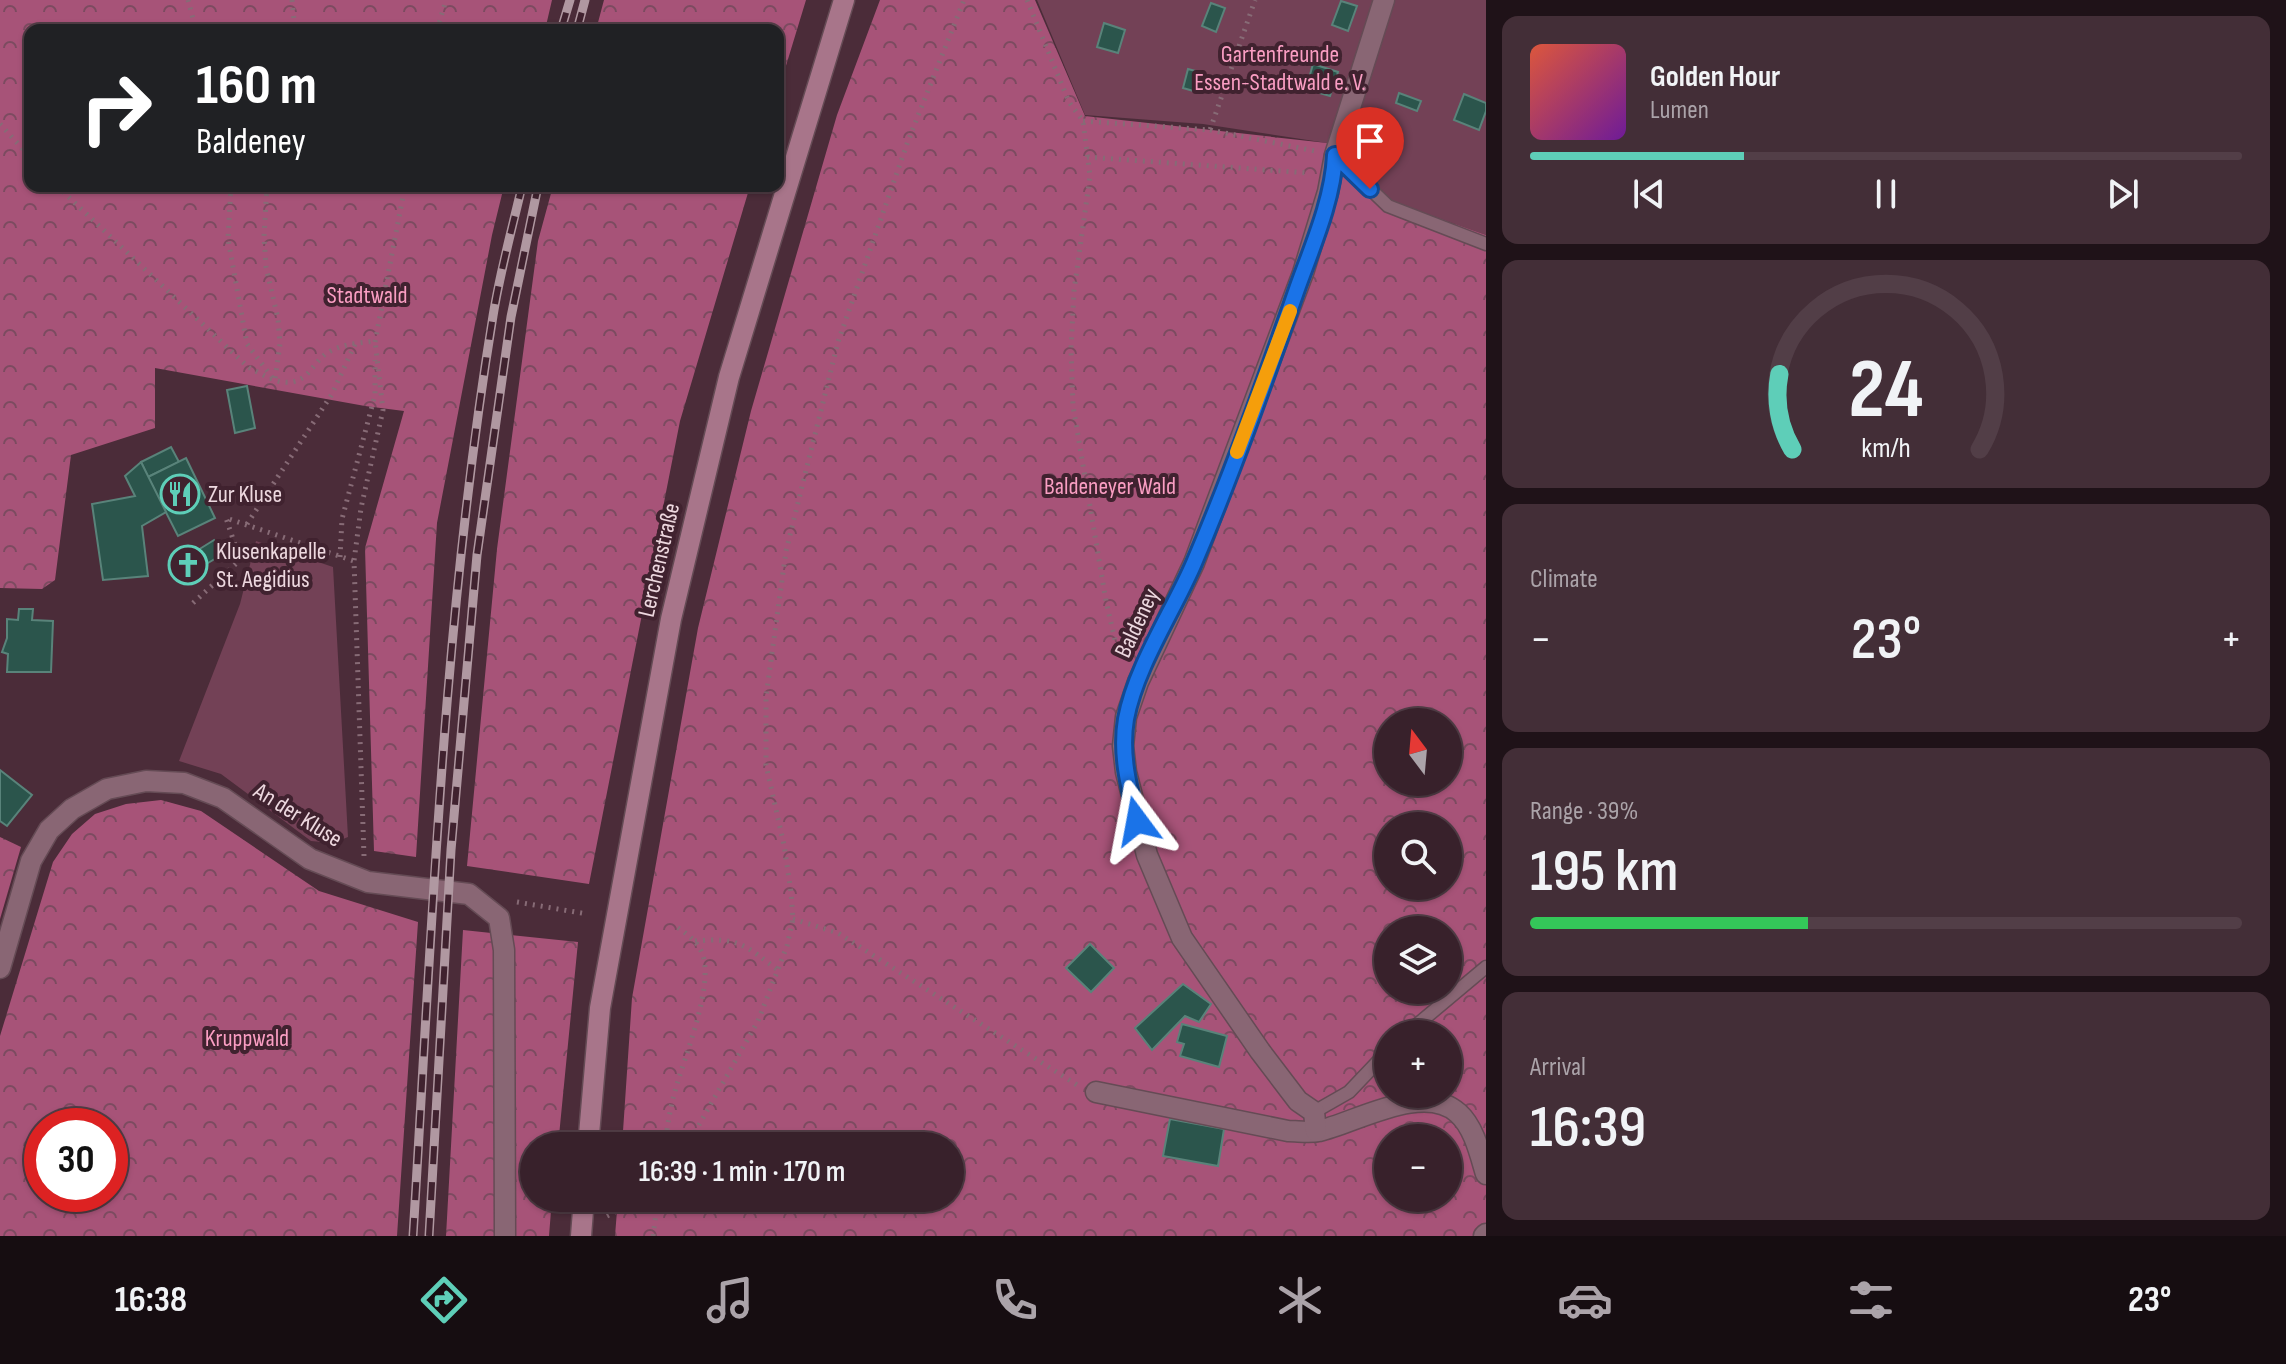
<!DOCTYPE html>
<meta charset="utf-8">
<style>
:root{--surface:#38212b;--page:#432e37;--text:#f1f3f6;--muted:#aba3a9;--line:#523e47;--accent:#5eceb8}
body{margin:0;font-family:"Sofia Sans Condensed",sans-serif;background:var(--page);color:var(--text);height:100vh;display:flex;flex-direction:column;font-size:30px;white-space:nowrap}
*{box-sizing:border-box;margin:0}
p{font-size:26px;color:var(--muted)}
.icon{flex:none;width:44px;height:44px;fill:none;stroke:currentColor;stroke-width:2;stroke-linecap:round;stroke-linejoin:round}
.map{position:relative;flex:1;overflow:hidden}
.panel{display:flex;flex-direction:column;gap:16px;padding:16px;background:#1f1218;width:800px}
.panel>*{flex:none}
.top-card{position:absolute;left:24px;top:24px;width:760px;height:168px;border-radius:16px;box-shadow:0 2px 6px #0004,0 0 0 2px var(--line);background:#202124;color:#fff;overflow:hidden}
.needle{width:52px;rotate:344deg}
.controls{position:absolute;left:1374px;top:708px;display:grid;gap:16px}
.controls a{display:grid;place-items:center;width:88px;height:88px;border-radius:50%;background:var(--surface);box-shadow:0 2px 6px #0004,0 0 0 2px var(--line);font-size:40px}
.speed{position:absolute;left:24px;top:1108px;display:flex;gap:16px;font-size:40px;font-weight:700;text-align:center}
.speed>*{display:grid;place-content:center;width:104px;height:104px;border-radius:50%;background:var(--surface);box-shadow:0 2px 6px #0004,0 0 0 2px var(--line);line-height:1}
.speed .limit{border:12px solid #d22;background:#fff;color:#111}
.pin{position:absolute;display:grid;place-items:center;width:68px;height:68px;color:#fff;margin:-82px -34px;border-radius:50% 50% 50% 0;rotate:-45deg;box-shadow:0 0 8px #0007}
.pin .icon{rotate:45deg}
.me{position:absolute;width:88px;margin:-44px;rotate:347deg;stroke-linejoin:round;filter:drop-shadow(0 0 6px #0008)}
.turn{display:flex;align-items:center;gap:28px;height:168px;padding:0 40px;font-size:36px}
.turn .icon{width:104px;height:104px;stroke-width:2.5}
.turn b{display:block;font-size:56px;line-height:68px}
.big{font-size:60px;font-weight:600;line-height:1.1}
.panel .widget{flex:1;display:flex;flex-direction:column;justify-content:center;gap:12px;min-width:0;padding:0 28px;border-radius:16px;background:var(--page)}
.panel .dial{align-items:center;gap:0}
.dial svg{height:208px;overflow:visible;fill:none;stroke:var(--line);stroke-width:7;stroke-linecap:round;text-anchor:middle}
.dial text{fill:var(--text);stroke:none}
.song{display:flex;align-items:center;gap:24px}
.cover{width:96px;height:96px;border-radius:12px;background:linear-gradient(135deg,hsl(10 70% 55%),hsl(280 70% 35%))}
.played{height:8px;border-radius:4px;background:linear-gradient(90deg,var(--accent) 30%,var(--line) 30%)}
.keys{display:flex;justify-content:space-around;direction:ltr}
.heat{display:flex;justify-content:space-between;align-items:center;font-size:44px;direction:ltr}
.charge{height:12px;border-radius:6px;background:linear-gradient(90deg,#34c759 39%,var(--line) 0)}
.trip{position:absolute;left:520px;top:1132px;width:444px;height:80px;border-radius:40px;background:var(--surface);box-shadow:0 2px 6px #0004,0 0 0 2px var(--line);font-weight:600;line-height:80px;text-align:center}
.dock{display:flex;height:128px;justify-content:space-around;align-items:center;background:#160d11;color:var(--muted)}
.dock .icon{width:56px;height:56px}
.dock .current{color:var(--accent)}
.dock b{font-size:36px;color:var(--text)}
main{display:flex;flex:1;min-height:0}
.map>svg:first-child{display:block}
.green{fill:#734156}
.forest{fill:url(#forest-crowns);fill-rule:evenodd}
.building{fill:#2b554c;stroke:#59837a;stroke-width:2}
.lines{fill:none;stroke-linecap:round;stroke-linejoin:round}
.lane-casing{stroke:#654b55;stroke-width:15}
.street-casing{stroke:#654b55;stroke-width:23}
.secondary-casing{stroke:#654b55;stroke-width:23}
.path{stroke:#876b76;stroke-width:5;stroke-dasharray:2 6;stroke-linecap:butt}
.lane{stroke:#896674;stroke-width:12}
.street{stroke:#896674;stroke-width:20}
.secondary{stroke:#a8758a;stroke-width:20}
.rail-casing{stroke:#b098a1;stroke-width:9}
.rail{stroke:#40222f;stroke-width:6;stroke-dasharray:18;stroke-linecap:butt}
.route-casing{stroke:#114b97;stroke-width:20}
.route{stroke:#1a73e8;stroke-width:14}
.slow{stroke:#f59e0b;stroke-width:14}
.labels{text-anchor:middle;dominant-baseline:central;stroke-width:8;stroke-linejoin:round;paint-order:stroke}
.park-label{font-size:24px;fill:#fa9ec3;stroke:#40222f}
.poi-label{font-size:24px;fill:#edd8df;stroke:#40222f;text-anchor:start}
.street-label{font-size:24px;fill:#edd8df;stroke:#40222f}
</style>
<main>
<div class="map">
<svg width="1486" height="1236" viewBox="0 0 1486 1236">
<defs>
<pattern id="forest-crowns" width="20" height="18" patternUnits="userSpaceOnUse" patternTransform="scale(2)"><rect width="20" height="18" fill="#a75378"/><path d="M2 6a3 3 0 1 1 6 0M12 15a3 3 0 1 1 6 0" fill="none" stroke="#7c4b60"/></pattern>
</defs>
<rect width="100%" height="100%" fill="#4b2c39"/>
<g class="green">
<polygon points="1037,0 1486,0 1486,235 1388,200 1347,142 1327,143 1203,124 1085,115"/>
<polygon points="256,541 333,567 348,837 333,843 311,841 221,774 179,761 240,604"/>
</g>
<g class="forest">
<polygon points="0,0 552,0 545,30 30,30 30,186 504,186 492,235 437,523 416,857 374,851 365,548 404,411 365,406 155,368 155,428 71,455 55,580 42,589 0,588"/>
<polygon points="604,0 806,0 778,92 778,30 596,30"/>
<path d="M 880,0 L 1035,0 L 1085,116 L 1327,143 L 1347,142 L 1388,200 L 1486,235 L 1486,1236 L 615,1236 L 618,1198 L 950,1198 L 950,1146 L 622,1146 L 632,998 L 698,628 L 751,411 L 837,115 ZM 1388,722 L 1448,722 L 1448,782 L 1388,782 ZM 1388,826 L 1448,826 L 1448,886 L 1388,886 ZM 1388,930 L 1448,930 L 1448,990 L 1388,990 ZM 1388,1034 L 1448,1034 L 1448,1094 L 1388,1094 ZM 1388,1138 L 1448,1138 L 1448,1198 L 1388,1198 Z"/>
<polygon points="553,186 750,186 680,421 589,884 467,866 497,549 538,241"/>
<path d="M 161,800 L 201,811 L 319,891 L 418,922 L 397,1236 L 0,1236 L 0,1036 L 53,862 L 72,834 L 95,814 L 126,804 ZM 110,1126 L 110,1194 L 42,1194 L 42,1126 Z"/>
<polygon points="0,837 21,847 0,919"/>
<polygon points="463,930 578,942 558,1146 534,1146 534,1198 552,1198 549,1236 446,1236"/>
</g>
<g class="building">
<polygon points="1341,1 1357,6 1348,31 1332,25"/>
<polygon points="1211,3 1225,8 1216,32 1202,26"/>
<polygon points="1104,23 1125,30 1118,53 1097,47"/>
<polygon points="1313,64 1338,72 1330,96 1306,89"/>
<polygon points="1188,69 1203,73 1197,92 1183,88"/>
<polygon points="1399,93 1421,101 1417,111 1396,103"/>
<polygon points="1464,94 1486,103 1486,111 1479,130 1454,120"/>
<polygon points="247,386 255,428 235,433 227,390"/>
<polygon points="171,447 179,462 148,477 141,462"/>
<polygon points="186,458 215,518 178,536 148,477"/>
<polygon points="141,462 166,512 142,526 148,576 103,580 92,504 135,496 125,476"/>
<polygon points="214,540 223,554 198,569 201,574 184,584 169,561 187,551 190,555"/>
<polygon points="19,609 33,609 32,620 53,621 51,672 7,672 8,654 2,652 7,638 7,619 18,620"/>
<polygon points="0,770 32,795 7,826 0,821"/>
<polygon points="1090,944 1114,968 1091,992 1066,968"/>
<polygon points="1183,984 1211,1004 1199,1022 1185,1016 1152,1050 1135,1028"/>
<polygon points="1182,1024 1227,1036 1219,1067 1180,1056 1184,1044 1177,1042"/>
<polygon points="1170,1119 1224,1129 1218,1166 1163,1156"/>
</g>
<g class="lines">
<g class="lane-casing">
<g id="lane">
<polyline points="1335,155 1388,206 1486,244"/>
<polyline points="1406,1034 1486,967"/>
<polyline points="1314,1112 1349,1092 1388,1051"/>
</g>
</g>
<g class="street-casing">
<g id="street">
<polyline points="0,968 31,861 49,830 72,809 107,789 146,781 184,783 223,798 310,859 368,882 469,894 499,918 504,950 505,1236"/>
<path d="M 1096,1092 L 1288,1131 C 1298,1131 1309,1133 1319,1131 C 1357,1122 1424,1082 1458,1113 C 1474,1127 1480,1154 1486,1174"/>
<polyline points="1316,1131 1314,1112 1298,1101 1260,1051 1182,938 1147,855 1126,772 1123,746 1126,717 1138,682 1194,563 1303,273 1328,192 1335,155 1384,0"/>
<polyline points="1484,1236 1486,1234"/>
</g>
</g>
<g class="secondary-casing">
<g id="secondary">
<polyline points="588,1146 600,1008 671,619 729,377 844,0"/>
<polyline points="581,1236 584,1198"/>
</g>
</g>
<g class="path">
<polyline points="188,0 196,30"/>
<polyline points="292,0 295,30"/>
<polyline points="1027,0 1069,102 1083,121 1090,176 1074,291 1071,349 1073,406 1106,601 1117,649 1122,658"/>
<polyline points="437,30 446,0"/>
<polyline points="1083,121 1210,130 1255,0"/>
<polyline points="0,124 30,157"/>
<polyline points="1210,130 1315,151"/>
<polyline points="1087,157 1309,173"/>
<path d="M 57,186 L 248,367 C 266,376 286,391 305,376 C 313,369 318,359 327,353 C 341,344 359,343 375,341"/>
<polyline points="231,186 228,239 247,344 274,380"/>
<polyline points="267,186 264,236 266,267 278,319 280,344 275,379"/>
<polyline points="375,342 405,186"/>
<polyline points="247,524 332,394 355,344"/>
<polyline points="340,557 342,519 375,395 375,360"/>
<polyline points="193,603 240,560 226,518 354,561"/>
<polyline points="364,856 354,561 361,508 383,410 375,341"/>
<polyline points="517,902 587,914"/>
<polyline points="793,919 838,933 1077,1085"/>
<path d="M 695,941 C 739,937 745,945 779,971"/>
<path d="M 665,1146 C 667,1127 670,1109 675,1091 C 684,1058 715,984 702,953 C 697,941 687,934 677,927"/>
<polyline points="687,1146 758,1021 787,946 793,919 791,892 784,845 766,765 766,697 786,551 838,342 908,141 964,0"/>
<polyline points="607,1216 641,1198"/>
<polyline points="653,1236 658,1198"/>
</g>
<use href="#lane" class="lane"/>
<use href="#street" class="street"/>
<use href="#secondary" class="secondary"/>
<g class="rail-casing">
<g id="rail">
<polyline points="561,30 570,0"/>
<polyline points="577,30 585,0"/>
<path d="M 413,1236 C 432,929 443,620 493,316 C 500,272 512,229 522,186"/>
<polyline points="429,1236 451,850 477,555 511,317 538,186"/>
</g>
</g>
<use href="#rail" class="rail"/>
</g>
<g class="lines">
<g class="route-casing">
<path id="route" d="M 1137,821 C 1129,787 1120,754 1126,719 C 1136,666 1173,612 1194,563 C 1232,474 1265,381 1297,289 C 1312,247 1333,200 1335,155 L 1370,189"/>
</g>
<use href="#route" class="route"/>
<polyline class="slow" points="1237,452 1290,311"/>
</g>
<defs>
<g id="restaurant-ring" transform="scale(2)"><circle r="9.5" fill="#40222f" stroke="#5eceb8" stroke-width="1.5"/><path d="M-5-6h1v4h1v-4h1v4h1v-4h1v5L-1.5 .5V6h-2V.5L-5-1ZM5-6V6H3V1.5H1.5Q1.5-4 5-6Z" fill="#5eceb8"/></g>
<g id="church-ring" transform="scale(2)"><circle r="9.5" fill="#40222f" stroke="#5eceb8" stroke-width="1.5"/><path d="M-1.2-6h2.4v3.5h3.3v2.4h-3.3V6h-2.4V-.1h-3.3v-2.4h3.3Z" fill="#5eceb8"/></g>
</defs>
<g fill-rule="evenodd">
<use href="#restaurant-ring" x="180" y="494"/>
<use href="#church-ring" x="188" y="565"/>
</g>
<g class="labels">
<g class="park-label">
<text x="1280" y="54">Gartenfreunde<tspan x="1280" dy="28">Essen-Stadtwald e. V.</tspan></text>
<text x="367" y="295">Stadtwald</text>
<text x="1110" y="486">Baldeneyer Wald</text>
<text x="247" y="1038">Kruppwald</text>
</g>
<g class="poi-label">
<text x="208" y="494">Zur Kluse</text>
<text x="216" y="551">Klusenkapelle<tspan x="216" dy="28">St. Aegidius</tspan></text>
</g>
<g class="street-label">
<text transform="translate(659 560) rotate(-77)">Lerchenstraße</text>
<text transform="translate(1137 623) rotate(-65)">Baldeney</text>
<text transform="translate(298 815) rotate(32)">An der Kluse</text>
</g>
</g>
</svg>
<div class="controls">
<a><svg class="needle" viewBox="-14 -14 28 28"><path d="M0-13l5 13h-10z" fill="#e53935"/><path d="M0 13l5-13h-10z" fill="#aba3a9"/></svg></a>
<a><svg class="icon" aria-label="search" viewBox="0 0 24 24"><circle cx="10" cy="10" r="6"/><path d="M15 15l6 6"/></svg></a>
<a><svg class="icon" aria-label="layers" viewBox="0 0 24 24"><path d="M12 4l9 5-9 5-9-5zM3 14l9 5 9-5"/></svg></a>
<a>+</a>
<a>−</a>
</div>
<div class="speed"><div class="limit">30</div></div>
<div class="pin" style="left:1370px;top:189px;background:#d93025"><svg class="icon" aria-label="arrive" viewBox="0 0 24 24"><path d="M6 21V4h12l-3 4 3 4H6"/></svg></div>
<svg class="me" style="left:1137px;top:821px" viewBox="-20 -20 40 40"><path d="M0-17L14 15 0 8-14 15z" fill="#1a73e8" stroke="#fff" stroke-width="4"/></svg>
<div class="trip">16:39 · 1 min · 170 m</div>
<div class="top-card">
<div class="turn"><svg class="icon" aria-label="right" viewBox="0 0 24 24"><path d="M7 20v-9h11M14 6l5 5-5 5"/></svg><div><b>160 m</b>Baldeney</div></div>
</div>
</div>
<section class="panel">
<div class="widget">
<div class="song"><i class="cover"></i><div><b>Golden Hour</b><p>Lumen</p></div></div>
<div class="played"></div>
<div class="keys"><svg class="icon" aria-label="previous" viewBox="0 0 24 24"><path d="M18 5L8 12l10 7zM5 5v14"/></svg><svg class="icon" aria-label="pause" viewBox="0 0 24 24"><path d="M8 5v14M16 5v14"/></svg><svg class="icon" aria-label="next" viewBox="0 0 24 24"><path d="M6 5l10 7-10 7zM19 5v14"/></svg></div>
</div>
<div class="widget dial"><svg viewBox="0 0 100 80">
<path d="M14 69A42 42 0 1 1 86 69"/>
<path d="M14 69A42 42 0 0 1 9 40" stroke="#5eceb8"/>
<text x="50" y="56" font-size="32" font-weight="700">24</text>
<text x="50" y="72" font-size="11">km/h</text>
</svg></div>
<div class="widget"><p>Climate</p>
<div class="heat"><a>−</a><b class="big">23°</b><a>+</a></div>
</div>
<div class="widget"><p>Range · 39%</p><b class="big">195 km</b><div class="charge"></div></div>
<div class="widget"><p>Arrival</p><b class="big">16:39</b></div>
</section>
</main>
<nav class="dock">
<b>16:38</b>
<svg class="icon current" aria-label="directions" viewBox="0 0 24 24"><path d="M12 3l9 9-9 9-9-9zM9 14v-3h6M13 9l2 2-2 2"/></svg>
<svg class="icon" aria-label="music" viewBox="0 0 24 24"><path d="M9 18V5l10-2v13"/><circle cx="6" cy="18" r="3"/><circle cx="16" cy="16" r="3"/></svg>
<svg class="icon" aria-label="phone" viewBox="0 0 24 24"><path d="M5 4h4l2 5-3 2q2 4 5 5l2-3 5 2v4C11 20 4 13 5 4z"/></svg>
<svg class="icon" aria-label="climate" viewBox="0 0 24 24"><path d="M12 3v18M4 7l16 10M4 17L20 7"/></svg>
<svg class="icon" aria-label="car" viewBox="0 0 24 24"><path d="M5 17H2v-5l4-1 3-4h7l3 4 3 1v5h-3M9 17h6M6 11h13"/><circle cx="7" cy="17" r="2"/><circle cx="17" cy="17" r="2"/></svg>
<svg class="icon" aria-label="filters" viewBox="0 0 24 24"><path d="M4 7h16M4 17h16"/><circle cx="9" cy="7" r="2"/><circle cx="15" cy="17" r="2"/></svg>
<b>23°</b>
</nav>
